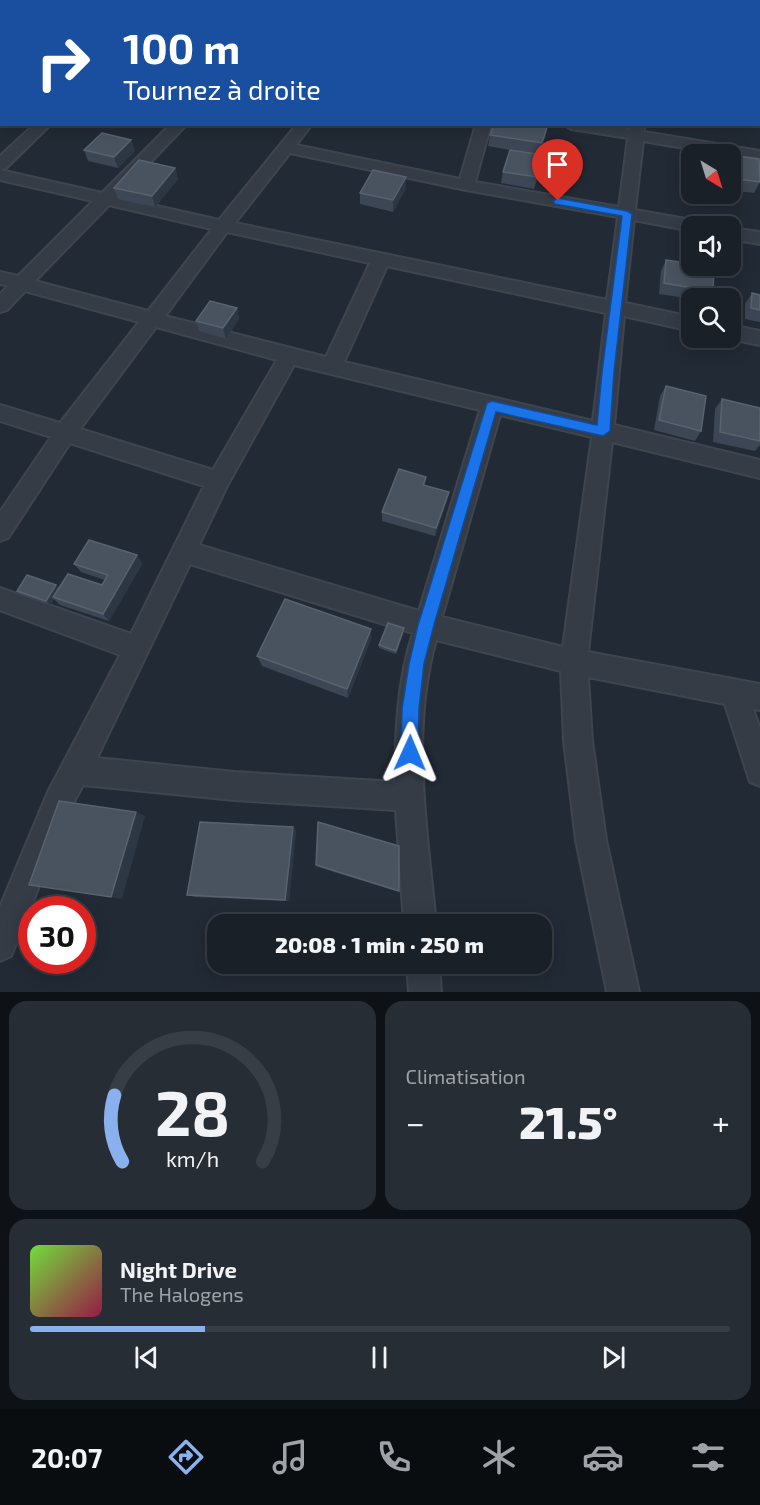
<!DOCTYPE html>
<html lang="fr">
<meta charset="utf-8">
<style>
:root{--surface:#1a2028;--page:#272d34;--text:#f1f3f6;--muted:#9fa3a8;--line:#383e45;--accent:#89b1ed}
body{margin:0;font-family:"Exo 2",sans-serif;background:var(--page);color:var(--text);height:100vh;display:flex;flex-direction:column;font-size:22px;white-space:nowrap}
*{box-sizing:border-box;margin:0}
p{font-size:20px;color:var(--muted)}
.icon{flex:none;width:33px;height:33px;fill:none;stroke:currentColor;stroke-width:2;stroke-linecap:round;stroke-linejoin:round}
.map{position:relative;height:992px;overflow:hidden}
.drawer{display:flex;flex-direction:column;gap:9px;padding:9px;background:#0e1216;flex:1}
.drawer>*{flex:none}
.guide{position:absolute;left:0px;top:0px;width:760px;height:126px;box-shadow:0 3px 15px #0003,0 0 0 2px var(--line);background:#1a4fa0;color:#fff;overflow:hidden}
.needle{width:39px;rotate:142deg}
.buttons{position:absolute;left:681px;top:144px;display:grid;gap:12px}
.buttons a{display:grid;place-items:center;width:60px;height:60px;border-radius:12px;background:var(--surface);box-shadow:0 3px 15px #0003,0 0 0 2px var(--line);font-size:30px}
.speed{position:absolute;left:18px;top:896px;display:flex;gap:12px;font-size:30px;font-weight:700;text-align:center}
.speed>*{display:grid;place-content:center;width:78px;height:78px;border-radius:50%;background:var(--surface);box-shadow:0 3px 15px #0003,0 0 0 2px var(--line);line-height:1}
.speed .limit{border:9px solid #d22;background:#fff;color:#111}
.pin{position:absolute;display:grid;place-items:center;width:51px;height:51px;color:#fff;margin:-62px -26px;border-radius:50% 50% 50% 0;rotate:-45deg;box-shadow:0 0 6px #0007}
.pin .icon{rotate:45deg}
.me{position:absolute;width:66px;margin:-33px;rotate:1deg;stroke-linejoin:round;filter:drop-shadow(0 0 4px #0008)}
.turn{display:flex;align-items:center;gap:21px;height:126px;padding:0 24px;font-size:27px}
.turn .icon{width:78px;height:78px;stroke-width:2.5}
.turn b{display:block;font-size:42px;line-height:51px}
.big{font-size:45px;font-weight:800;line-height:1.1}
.drawer .widget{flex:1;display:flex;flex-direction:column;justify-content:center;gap:9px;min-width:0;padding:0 21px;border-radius:18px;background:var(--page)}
.drawer .dial{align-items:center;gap:0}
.dial svg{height:156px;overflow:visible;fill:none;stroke:var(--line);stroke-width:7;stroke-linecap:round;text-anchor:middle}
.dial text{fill:var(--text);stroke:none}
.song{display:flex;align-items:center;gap:18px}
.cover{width:72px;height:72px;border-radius:9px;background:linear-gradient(135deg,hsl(100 70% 55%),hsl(340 70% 35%))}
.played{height:6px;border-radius:3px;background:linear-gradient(90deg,var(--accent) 25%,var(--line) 25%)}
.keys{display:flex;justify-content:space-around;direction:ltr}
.heat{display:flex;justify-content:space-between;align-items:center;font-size:33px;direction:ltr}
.drawer .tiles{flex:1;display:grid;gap:9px;grid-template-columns:1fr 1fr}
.widget:last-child{grid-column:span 2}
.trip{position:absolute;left:207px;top:914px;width:345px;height:60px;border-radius:18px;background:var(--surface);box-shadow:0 3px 15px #0003,0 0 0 2px var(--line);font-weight:800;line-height:60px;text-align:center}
.dock{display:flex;height:96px;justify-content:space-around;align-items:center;background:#0a0d10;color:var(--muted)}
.dock .icon{width:42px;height:42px}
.dock .selected{color:var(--accent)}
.dock b{font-size:27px;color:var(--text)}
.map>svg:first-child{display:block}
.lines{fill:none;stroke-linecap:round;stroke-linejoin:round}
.minor-casing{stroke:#3e454f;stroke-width:4}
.minor{fill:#353c46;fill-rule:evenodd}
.wall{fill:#3d4654}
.shaded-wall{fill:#2d3643}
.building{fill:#495360;stroke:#59626f;stroke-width:1.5}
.route{fill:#1a73e8;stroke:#114b97;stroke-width:1.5}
</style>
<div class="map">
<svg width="760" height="992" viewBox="0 0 760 992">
<rect width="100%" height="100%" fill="#222a35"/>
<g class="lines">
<g class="minor-casing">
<g id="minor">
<polygon points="67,0 97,0 98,2 68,2"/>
<rect x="156" y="0" width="12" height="2"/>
<polygon points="286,0 298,0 285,2"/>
<polygon points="402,0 414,0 401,2"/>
<polygon points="524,0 544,0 545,2 525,2"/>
<polygon points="642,0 654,0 641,2"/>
<rect x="759" y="30" width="1" height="8"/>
<rect x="0" y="71" width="2" height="9"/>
<rect x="759" y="87" width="1" height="8"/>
<polygon points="35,124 51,124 6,168 0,170 0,156"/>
<path d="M 171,124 L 187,124 L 117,197 L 219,220 L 297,124 L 312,124 L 296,145 L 460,179 L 476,124 L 491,124 L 475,182 L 619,207 L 628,138 L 571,129 L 564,124 L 601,124 L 629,129 L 629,124 L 644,124 L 644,132 L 760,151 L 760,161 L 643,141 L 635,210 L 697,221 L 703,222 L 706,226 L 692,226 L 692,231 L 634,220 L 625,303 L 692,317 L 692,331 L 624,316 L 614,425 L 760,460 L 760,478 L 612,442 L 588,652 L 760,684 L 760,710 L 753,709 L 760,729 L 760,786 L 750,782 L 725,704 L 588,677 L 592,741 L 606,840 L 639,992 L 607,992 L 576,840 L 564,741 L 561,671 L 436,640 C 410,731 427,831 436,924 L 404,924 L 396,810 L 234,800 L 83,785 L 69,811 L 11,956 L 0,961 L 0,907 L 48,792 L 120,655 L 0,610 L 0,588 L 131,634 L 204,486 L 70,443 L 8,538 L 0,541 L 0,512 L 51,437 L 0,421 L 0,405 L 60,423 L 139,322 L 25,291 L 7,310 L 0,312 L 0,294 L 8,286 L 0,284 L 0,272 L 18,276 L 93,201 L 0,180 L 0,170 L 102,193 ZM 290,153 L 466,190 L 618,217 L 607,300 L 235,223 ZM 109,205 L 212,229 L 148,311 L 35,281 ZM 227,232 L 370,263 L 326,357 L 165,316 ZM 387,266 L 606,313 L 593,421 L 344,362 ZM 156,327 L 277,360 L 213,470 L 80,429 ZM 294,365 L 480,410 L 419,611 L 199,545 L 227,486 ZM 500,415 L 592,437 L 563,647 L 442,617 ZM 190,564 L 413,633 C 397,682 396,730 395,782 L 234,772 L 97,758 Z"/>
<polygon points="730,228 760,232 760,244 730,239"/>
<polygon points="730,325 760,331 760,345 725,338 730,338"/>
<polygon points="407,963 439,963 441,992 409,992"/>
</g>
</g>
<use href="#minor" class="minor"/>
</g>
<g class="wall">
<polygon points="0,78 2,78 2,109 0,108"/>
<polygon points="490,135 546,135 540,154 541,166 534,189 501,183 503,172 510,150 488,146"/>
<polygon points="131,140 135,151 118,168 88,161 84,150"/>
<polygon points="730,155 760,182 754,193 730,190"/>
<polygon points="175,168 178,179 155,207 118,199 114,188"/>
<polygon points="406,188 393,212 360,204 360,193"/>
<polygon points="666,260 713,291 709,298 692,299 659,294 661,271"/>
<polygon points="752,293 760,295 760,322 745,319 745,304"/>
<polygon points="237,308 239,319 226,339 199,331 196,321"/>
<polygon points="666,386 701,431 695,441 654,430 660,396"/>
<polygon points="722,399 760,408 760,445 755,451 713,442 715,409"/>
<polygon points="426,477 425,486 447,501 435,536 382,521 382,512"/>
<polygon points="137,555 142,564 109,621 60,605 54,599 50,605 21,595 17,591 102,585 105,580 81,572 74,564"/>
<polygon points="404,632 396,654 379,648 379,645"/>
<polygon points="371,639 348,698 262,666 257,656"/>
<polygon points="293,827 296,831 289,901 195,897 187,895"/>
<polygon points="316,865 399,891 399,892 318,867"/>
</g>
<g class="shaded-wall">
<polygon points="548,124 546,135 540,155 542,143"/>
<polygon points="131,140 135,151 118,168 114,157"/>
<polygon points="175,168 178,179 155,207 152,196"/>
<polygon points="406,177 406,188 393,212 393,200"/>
<polygon points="237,308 239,319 226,339 223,328"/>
<polygon points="449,492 447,501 435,536 436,528"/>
<polygon points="137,555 142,564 109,621 103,614"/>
<polygon points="56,585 60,589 53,597 54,599 50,605 46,601"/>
<polygon points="404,628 404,632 396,654 396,651"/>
<polygon points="371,629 371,639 348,698 347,689"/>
<polygon points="136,812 145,816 122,899 111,897"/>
<polygon points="293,827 296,831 289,901 285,900"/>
</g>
<g class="building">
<polygon points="549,0 572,0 572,2 548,2"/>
<rect x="0" y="78" width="2" height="20"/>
<polygon points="494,124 548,124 542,143 490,135"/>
<polygon points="102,133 131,140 114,157 84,150"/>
<polygon points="510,150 543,155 537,177 503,172"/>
<polygon points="730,155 759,159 760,182 730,178"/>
<polygon points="139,160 175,168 152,196 114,188"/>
<polygon points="373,170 406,177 393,200 360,193"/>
<polygon points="666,260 692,264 692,266 701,266 714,268 713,291 664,283"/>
<polygon points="752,293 760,295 760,310 751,308"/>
<polygon points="210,301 237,308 223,328 196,321"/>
<polygon points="666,386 706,396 701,431 659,420"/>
<polygon points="722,399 760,408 760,441 720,432"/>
<polygon points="399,469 426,477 423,485 449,492 436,528 382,512"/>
<polygon points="89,540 137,555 103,614 53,597 68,574 102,585 108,575 74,564"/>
<polygon points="27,575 56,585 46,601 17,591"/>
<polygon points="285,599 371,629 347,689 257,656"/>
<polygon points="388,623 404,628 396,651 379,645"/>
<polygon points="59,801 136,812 111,897 29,885"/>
<polygon points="200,822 293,827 285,900 187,895"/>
<polygon points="318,822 399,846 399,891 316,865"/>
</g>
<polygon class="route" points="558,198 627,211 632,214 614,372 610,431 603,436 496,412 434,625 424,664 419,709 418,753 415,759 410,762 404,759 401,753 402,709 409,664 418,625 487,403 492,401 597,425 602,372 622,216 555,204 553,201"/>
</svg>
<div class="buttons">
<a><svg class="needle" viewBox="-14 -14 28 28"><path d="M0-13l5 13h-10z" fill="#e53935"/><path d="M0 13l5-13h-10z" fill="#9fa3a8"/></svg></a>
<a><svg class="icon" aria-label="sound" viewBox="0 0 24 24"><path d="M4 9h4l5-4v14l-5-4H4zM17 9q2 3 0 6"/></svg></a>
<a><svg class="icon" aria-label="search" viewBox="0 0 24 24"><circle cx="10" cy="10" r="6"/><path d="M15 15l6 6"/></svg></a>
</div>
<div class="speed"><div class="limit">30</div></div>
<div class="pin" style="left:558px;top:201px;background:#d93025"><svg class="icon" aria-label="arrive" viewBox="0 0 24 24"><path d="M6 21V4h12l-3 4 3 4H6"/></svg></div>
<svg class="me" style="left:410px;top:753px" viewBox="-20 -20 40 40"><path d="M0-17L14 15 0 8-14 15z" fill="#1a73e8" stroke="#fff" stroke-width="4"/></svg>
<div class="trip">20:08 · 1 min · 250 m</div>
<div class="guide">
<div class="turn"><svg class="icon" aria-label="right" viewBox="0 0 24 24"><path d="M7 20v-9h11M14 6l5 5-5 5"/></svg><div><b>100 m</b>Tournez à droite</div></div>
</div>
</div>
<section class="drawer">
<div class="tiles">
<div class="widget dial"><svg viewBox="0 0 100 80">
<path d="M14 69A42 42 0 1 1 86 69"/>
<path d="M14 69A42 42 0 0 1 10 35" stroke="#89b1ed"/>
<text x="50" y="56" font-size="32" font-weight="700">28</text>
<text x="50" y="72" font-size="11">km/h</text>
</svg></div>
<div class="widget"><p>Climatisation</p>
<div class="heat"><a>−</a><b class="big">21.5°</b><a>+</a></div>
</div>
<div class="widget">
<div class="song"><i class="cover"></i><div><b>Night Drive</b><p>The Halogens</p></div></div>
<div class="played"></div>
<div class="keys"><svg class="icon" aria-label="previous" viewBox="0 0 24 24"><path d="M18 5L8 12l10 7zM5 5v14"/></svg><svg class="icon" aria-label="pause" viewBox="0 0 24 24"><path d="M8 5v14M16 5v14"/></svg><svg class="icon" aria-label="next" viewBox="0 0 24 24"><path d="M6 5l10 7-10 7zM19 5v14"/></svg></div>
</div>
</div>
</section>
<nav class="dock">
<b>20:07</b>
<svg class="icon selected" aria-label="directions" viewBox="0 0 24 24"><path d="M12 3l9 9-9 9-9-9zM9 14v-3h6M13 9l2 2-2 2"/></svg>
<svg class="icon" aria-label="music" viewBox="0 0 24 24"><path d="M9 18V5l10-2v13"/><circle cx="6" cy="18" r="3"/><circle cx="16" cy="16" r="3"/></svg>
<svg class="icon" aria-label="phone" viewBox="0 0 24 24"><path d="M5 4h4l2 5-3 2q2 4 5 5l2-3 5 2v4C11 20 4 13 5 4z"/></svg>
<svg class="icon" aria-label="climate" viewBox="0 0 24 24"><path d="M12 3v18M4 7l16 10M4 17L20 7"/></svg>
<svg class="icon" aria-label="car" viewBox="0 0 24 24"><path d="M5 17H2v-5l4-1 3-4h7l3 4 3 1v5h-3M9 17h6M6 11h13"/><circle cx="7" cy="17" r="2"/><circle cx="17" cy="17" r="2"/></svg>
<svg class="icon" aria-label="filters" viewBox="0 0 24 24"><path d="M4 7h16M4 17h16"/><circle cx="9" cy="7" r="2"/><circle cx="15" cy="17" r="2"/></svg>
</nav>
